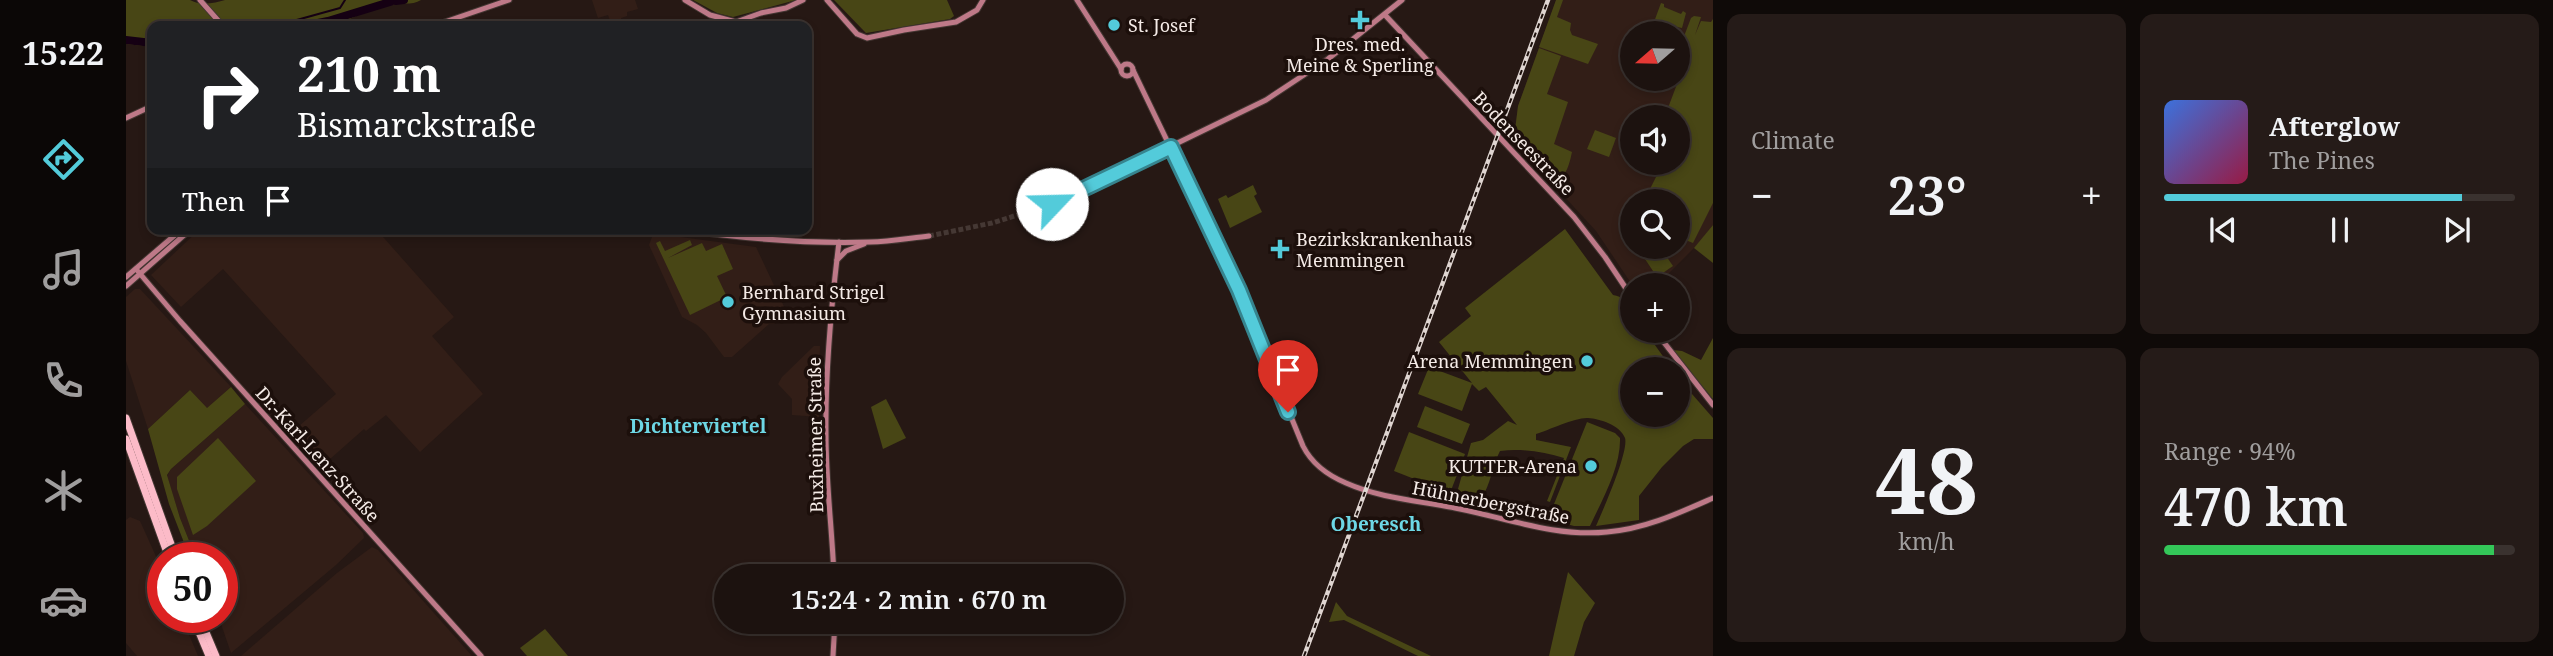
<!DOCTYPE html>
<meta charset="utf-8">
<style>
:root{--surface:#1c120f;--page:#251b18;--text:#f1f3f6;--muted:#a09e9e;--line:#3a322f;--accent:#53cbda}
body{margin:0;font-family:"Noto Serif",serif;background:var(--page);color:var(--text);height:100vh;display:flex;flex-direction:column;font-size:26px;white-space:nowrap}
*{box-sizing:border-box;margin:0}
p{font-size:23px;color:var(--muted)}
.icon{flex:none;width:38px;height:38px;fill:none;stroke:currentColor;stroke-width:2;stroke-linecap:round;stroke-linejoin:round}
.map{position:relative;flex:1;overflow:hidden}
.panel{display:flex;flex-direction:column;gap:14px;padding:14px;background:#0f0a08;width:840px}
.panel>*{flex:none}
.hud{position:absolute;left:21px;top:21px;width:665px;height:214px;border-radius:14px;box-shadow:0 4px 10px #0003,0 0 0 2px var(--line);background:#202124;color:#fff;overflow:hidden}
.needle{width:46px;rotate:250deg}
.fabs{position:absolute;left:1494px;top:21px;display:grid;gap:14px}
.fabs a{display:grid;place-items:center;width:70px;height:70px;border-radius:50%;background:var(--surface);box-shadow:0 4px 10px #0003,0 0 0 2px var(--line);font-size:35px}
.speed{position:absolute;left:21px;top:542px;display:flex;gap:14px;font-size:35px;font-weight:700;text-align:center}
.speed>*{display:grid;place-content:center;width:91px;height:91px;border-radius:50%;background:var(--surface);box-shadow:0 4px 10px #0003,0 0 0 2px var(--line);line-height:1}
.speed .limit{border:10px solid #d22;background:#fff;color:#111}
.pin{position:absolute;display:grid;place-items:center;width:60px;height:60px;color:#fff;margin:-72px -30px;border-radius:50% 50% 50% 0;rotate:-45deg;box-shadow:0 0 7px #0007}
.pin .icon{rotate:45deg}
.me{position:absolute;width:77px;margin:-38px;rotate:66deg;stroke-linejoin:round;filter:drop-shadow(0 0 5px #0008)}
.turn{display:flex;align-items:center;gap:24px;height:147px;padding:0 35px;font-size:32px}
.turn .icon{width:91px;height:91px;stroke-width:2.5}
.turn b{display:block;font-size:49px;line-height:60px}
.then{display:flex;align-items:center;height:66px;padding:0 35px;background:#0003;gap:14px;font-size:26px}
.big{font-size:52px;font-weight:600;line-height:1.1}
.panel .tile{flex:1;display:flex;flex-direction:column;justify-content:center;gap:10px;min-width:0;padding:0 24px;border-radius:14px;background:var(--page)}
.panel .dial{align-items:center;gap:0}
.dial b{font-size:91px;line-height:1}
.song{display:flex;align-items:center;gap:21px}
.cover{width:84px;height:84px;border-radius:10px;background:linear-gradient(135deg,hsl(220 70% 55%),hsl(340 70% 35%))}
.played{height:7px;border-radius:4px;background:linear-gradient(90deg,var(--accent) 85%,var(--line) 85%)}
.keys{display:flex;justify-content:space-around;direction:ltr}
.heat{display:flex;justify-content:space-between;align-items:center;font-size:38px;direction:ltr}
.charge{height:10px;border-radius:5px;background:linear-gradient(90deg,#34c759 94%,var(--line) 0)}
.panel .tiles{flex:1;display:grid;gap:14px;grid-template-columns:repeat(2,1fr)}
.trip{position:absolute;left:588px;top:564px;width:410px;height:70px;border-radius:35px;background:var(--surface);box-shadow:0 4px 10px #0003,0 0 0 2px var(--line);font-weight:600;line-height:70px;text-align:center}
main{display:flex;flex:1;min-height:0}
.dock{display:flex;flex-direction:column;width:126px;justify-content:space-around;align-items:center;background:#0b0706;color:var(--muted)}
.dock .icon{width:49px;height:49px}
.dock .selected{color:var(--accent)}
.dock b{font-size:32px;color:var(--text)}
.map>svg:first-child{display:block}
.built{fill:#321e17;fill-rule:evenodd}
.green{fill:#484615}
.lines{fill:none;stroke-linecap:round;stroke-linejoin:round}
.stream{stroke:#150013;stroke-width:2}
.river{stroke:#150013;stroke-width:8}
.secondary-tunnel{stroke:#453834;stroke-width:5;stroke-dasharray:5 2.5;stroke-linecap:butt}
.secondary-casing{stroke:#433632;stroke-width:7}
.highway-casing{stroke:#433632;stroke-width:9}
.secondary{stroke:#be7988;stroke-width:5}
.highway{stroke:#fcbbc8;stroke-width:7}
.rail-casing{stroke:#dfd5d1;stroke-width:4.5}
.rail{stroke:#1c0f0b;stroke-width:2;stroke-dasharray:5;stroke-linecap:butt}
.route-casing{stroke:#36848e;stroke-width:18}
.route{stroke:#53cbda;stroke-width:12}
.poi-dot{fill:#53cbda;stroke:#1c0f0b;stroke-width:2.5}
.labels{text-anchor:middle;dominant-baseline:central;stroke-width:7;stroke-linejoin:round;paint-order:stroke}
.poi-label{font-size:18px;fill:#f5ebe7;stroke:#1c0f0b;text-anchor:start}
.street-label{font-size:18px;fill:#f5ebe7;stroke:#1c0f0b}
.neighbourhood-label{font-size:19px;font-weight:bold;fill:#6dd7e5;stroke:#1c0f0b}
</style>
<main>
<nav class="dock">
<b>15:22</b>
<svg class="icon selected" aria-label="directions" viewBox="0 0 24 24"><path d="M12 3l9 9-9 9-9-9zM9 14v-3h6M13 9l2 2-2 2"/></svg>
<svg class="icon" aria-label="music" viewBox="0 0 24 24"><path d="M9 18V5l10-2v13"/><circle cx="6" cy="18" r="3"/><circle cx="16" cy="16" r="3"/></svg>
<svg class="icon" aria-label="phone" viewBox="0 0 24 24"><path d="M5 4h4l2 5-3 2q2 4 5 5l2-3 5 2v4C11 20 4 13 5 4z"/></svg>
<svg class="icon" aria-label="climate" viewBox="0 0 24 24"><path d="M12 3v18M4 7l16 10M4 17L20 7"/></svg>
<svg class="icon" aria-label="car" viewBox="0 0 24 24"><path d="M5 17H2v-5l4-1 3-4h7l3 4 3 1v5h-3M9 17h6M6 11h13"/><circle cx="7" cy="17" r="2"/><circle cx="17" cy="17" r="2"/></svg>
</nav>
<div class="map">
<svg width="1587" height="656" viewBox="0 0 1587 656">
<rect width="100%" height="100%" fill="#261814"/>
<g class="built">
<polygon points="466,0 509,0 512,9 501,12 501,16 495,18 495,24 486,26 482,15 472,18"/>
<path d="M 1430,0 L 1587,0 L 1587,225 L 1575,241 L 1531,285 L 1507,286 L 1470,231 L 1390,144 L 1388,138 L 1392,106 ZM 1507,33 L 1552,33 L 1552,79 L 1507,79 ZM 1507,117 L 1552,117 L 1552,163 L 1507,163 ZM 1507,201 L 1552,201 L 1552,247 L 1507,247 Z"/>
<polygon points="74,229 250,229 328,317 306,336 357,394 294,452 260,415 240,431 238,429 195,467 165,433 210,394 97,269 55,307 25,275"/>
<polygon points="532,234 630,247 661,313 648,324 643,324 606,357 598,357 580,333 571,325 556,317 523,245 526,237"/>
<polygon points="9,289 14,289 105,387 80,409 64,390 22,429 0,361 0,297"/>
<polygon points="688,346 694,346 693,417 666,415 666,399 652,384 656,377"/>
<polygon points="119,404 237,533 238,538 210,565 105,653 93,618 96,618 96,558 70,558 54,518 41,476 45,469"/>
<polygon points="4,517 14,521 37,572 37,618 56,618 72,656 11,656 0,643 0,520"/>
<polygon points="246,547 252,550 346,656 115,656 211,573"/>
</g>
<g class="green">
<path d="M 0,0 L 64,0 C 74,6 89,3 99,0 L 295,0 C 286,6 273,2 262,4 C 242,8 224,21 204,26 L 26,26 L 26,47 L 0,44 Z"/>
<polygon points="567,0 670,0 607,17 591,13"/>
<polygon points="708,0 821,0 828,16 824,19 740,33"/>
<polygon points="1430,0 1437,0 1431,17 1445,23 1444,30 1446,35 1472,44 1462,64 1413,47"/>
<polygon points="1535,3 1538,4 1538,7 1555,14 1557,11 1560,13 1556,28 1528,22"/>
<polygon points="1568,16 1575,17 1569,35 1575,21 1585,22 1587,19 1587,203 1567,243 1557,239 1552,240 1552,201 1518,201 1537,163 1552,163 1552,139 1559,135 1559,130 1552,133 1552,117 1544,117 1547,110 1542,108 1557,68 1552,66 1552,52 1565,18"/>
<path d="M 1413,48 L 1435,56 L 1421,94 L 1442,102 L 1428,144 L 1446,152 C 1443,166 1440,178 1426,184 L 1393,147 L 1388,138 L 1392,106 Z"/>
<polygon points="1469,130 1490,138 1483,157 1461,149"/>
<polygon points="1127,185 1131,194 1128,196 1136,212 1104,228 1092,199 1100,195 1102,198"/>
<polygon points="1587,225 1587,263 1568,248"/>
<path d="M 1439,229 L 1487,295 C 1506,298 1507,315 1507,331 L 1519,331 L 1546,369 L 1507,369 L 1507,415 L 1552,415 L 1552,378 L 1587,418 L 1587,439 L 1568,439 L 1557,446 L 1536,467 L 1513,496 L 1513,520 L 1470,526 C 1477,510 1503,451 1499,438 C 1494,425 1474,419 1462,418 C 1450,417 1423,430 1410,434 L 1410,440 L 1445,447 L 1424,502 L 1421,501 L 1438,458 C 1418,452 1395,448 1374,451 C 1366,466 1365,484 1355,499 L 1336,494 L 1332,489 L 1345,443 L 1357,440 L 1382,421 L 1391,425 L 1360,387 L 1353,391 L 1346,384 L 1336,411 L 1292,394 L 1303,367 L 1346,383 L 1313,342 L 1345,316 L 1339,308 Z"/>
<polygon points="564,240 566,245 542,258 576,243 580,251 596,244 607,269 591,276 601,297 564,315 530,243 534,241 539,251"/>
<polygon points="1511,247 1534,247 1547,266 1531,277"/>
<polygon points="1587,338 1587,399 1547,350 1556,351 1575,360"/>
<polygon points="105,387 119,404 45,469 41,475 54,518 70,558 64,558 43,504 22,429 64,390 81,408"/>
<polygon points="760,399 780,438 757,449 745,407"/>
<polygon points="1299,406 1344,424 1336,444 1291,427"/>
<path d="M 1461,422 L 1489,433 L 1494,438 C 1495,467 1476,500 1464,526 L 1448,526 L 1422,519 Z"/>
<polygon points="1283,432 1339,454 1324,493 1268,471"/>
<polygon points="92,438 130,481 81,526 67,535 51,489 51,477"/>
<polygon points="1442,572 1469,603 1458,622 1448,656 1423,656"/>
<polygon points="1210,602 1221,616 1305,656 1292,656 1218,620 1203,622"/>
<polygon points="419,629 442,656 401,656 394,648"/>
</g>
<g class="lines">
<g class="stream">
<polyline points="96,20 112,20 120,26"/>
<polyline points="66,21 90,20"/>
<polyline points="149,26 214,8 219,0"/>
</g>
<g class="river">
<polyline points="270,1 278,0"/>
<polyline points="177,26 202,21 264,2"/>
<polyline points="0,40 26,43"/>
</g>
<polyline class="secondary-tunnel" points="803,236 866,223 926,204"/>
<g class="secondary-casing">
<g id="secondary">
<polyline points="74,0 97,26"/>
<polyline points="559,0 584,15 610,22 635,13 660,8 677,0"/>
<polyline points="701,0 731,34 741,38 778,30 830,22 851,10 857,0"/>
<polyline points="951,0 995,69"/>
<polyline points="1259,15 1448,217 1479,257 1507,299"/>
<polyline points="307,26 383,0"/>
<circle cx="1001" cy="70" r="6"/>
<path d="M 1007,70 L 1113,290 L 1177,446 C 1186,464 1201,475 1220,483 C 1256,499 1296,501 1334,509 C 1383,519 1430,537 1481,532 C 1519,529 1553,513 1587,498"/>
<polyline points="0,118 26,106"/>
<polyline points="926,204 1140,100 1202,59 1276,0"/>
<path d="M 550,229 C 612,238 681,244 744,242 C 764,242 784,238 803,236"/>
<polyline points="711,260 720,251 738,244"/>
<polyline points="10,269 54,321 355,656"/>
<polyline points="0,277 56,229"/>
<polyline points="0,286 65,229"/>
<polyline points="1529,331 1587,405"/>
<path d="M 708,576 C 706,529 700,482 700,436 C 699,370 705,307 713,242"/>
<polyline points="707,656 709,621"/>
</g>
</g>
<g class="highway-casing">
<g id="highway">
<polyline points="0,418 50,558"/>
<polyline points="0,439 43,558"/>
<polyline points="67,618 83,656"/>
<polyline points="74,618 90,656"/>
</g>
</g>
<use href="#secondary" class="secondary"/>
<use href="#highway" class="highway"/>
<g class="rail-casing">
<polyline id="rail" points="1178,656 1422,0"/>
</g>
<use href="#rail" class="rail"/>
</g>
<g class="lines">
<g class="route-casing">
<polyline id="route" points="926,204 1045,147 1113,290 1162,412"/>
</g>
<use href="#route" class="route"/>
</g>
<g class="poi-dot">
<path d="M1230.5 9.5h7v7h7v7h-7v7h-7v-7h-7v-7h7z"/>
<circle cx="988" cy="25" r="7"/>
<path d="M1150.5 238.5h7v7h7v7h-7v7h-7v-7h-7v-7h7z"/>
<circle cx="602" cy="302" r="7"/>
<circle cx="1461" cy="361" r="7"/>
<circle cx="1465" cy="466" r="7"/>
</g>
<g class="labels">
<g class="poi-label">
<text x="1002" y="25">St. Josef</text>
<text x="1234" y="44" text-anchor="middle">Dres. med.<tspan x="1234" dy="21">Meine &amp; Sperling</tspan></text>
<text x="1170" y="239">Bezirkskrankenhaus<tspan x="1170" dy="21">Memmingen</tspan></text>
<text x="616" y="292">Bernhard Strigel<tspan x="616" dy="21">Gymnasium</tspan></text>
<text x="1447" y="361" text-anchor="end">Arena Memmingen</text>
<text x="1451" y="466" text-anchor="end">KUTTER-Arena</text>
</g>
<g class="street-label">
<text transform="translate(1398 143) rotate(46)">Bodenseestraße</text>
<text transform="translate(689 435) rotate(-91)">Buxheimer Straße</text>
<text transform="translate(192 454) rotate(48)">Dr.-Karl-Lenz-Straße</text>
<text transform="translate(1365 502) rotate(11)">Hühnerbergstraße</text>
</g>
<g class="neighbourhood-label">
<text x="572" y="426">Dichterviertel</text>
<text x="1250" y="524">Oberesch</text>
</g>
</g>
</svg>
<div class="fabs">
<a><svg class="needle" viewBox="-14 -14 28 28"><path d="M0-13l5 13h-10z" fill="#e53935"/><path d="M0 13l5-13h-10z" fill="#a09e9e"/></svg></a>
<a><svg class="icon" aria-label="sound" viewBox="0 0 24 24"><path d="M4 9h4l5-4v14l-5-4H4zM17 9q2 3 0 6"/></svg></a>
<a><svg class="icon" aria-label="search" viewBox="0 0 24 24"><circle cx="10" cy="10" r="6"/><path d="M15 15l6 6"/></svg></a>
<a>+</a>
<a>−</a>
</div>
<div class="speed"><div class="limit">50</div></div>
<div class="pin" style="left:1162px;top:412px;background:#d93025"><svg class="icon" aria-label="arrive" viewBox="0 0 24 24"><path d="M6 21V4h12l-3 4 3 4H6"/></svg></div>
<svg class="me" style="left:926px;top:204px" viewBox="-20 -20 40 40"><circle r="19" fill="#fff"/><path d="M0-13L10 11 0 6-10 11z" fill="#53cbda"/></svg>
<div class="trip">15:24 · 2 min · 670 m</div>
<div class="hud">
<div class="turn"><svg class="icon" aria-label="right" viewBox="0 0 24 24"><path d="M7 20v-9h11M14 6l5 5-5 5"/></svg><div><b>210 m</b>Bismarckstraße</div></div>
<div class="then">Then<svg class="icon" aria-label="arrive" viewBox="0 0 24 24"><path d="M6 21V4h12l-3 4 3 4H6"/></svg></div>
</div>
</div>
<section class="panel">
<div class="tiles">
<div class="tile"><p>Climate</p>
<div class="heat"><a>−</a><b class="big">23°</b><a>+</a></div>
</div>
<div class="tile">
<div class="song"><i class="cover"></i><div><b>Afterglow</b><p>The Pines</p></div></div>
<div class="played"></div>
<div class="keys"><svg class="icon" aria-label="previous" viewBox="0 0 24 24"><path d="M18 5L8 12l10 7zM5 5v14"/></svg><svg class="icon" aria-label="pause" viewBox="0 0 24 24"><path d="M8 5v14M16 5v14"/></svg><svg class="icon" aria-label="next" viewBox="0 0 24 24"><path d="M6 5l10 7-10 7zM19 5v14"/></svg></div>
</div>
<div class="tile dial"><b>48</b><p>km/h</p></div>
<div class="tile"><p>Range · 94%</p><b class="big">470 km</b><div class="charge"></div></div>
</div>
</section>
</main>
